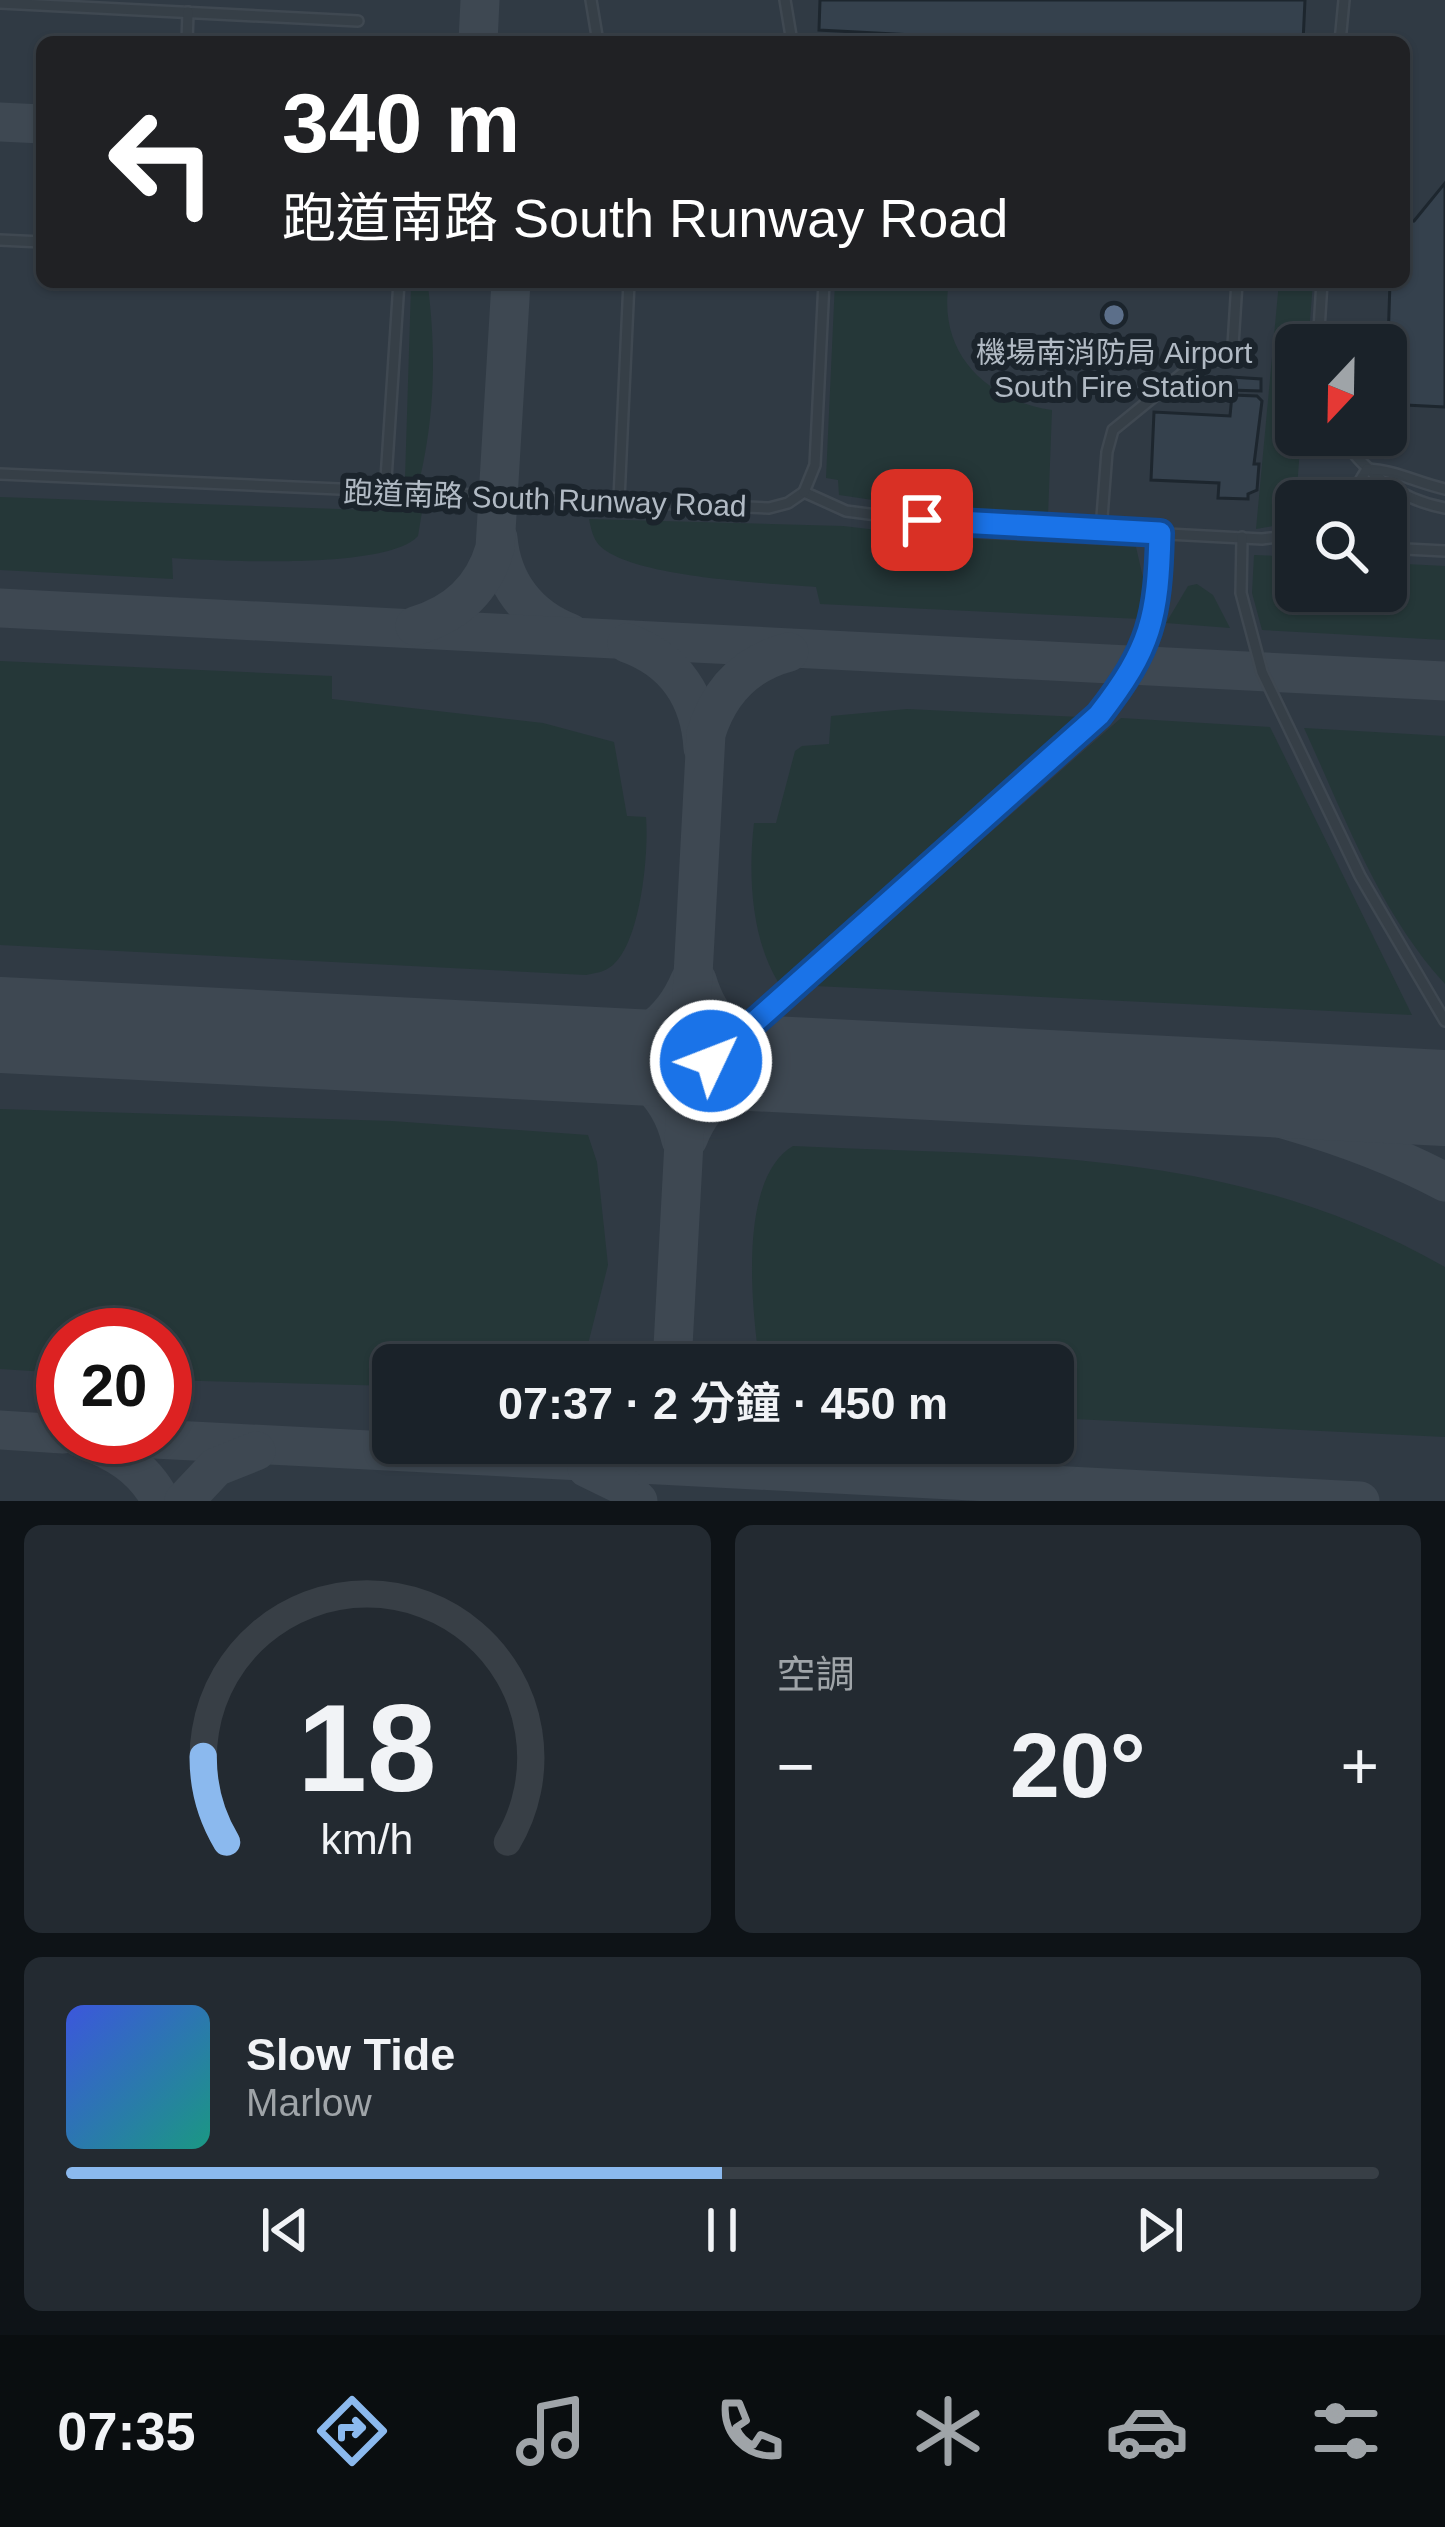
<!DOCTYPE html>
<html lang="zh-TW">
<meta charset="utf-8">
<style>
:root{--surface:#1a2229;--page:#232a31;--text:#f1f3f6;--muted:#9fa4a8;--line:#383f46;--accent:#8bb9ee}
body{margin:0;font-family:Helvetica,"Noto Sans TC",sans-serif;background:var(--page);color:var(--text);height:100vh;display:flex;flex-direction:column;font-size:45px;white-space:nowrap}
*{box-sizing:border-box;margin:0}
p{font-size:39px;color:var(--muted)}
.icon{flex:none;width:66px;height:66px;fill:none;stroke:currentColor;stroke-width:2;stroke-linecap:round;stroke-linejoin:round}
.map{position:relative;height:1501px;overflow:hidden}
.side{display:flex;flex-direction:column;gap:24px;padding:24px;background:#0e1317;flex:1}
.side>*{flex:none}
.top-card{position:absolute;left:36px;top:36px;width:1374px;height:252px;border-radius:18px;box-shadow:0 3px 9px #0004,0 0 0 3px var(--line);background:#202124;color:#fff;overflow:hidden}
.needle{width:78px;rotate:202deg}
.controls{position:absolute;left:1275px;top:324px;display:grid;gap:24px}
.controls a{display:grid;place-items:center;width:132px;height:132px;border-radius:18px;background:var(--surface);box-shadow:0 3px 9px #0004,0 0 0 3px var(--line);font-size:60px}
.speed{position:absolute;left:36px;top:1308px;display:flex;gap:24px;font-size:60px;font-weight:700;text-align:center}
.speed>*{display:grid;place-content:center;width:156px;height:156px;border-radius:50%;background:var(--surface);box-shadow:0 3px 9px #0004,0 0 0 3px var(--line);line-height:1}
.speed .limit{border:18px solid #d22;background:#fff;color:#111}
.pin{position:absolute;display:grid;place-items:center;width:102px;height:102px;color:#fff;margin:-51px;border-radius:24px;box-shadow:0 6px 18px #0006}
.me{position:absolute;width:132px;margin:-66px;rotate:47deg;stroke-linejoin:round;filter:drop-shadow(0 0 9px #0008)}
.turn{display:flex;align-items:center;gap:42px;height:252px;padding:0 48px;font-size:54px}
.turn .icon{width:156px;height:156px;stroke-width:2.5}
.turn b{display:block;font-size:84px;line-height:102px}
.big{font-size:90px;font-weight:600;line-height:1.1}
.side .widget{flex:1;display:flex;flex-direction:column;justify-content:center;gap:18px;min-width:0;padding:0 42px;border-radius:18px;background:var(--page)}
.side .dial{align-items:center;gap:0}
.dial svg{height:312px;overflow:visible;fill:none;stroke:var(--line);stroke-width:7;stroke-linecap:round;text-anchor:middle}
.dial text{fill:var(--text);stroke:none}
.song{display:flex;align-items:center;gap:36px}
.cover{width:144px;height:144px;border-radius:18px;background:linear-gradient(135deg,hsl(230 70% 55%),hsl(170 70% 35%))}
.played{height:12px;border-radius:6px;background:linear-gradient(90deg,var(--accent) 50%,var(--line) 50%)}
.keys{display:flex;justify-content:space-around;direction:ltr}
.heat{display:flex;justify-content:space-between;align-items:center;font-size:66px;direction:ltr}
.side .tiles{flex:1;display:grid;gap:24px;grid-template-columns:1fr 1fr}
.widget:last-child{grid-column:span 2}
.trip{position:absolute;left:372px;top:1344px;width:702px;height:120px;border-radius:18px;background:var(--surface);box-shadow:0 3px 9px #0004,0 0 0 3px var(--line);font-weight:600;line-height:120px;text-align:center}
.dock{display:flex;height:192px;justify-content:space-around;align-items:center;background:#0a0e10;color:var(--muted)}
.dock .icon{width:84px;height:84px}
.dock .on{color:var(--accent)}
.dock b{font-size:54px;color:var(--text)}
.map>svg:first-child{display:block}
.airport{fill:#303a44;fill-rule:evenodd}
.green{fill:#253738}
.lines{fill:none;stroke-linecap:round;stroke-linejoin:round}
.taxiway{stroke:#3e4852;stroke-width:39}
.runway{stroke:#3e4852;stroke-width:96}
.building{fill:#35414d;stroke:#1d262e;stroke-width:3}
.lane-casing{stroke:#3f4851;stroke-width:14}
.lane{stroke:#363f47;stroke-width:9}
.route-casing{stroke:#114b97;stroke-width:30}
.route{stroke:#1a73e8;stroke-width:21}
.service-dot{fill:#5c6f8a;stroke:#1b242c;stroke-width:4.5}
.labels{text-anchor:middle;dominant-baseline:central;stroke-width:12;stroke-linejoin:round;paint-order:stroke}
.poi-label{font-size:30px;fill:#b1bac4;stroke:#1b242c}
.street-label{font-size:30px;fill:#b1bac4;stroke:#1b242c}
</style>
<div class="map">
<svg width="1445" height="1501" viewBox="0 0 1445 1501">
<rect width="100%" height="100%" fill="#232d37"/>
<path class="airport" d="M 0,0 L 1445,0 L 1445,1501 L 0,1501 ZM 42,42 L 1404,42 L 1404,282 L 42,282 ZM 1296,345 L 1386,345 L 1386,435 L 1296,435 ZM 1296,501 L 1386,501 L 1386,591 L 1296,591 ZM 63,1335 L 165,1335 L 165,1437 L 63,1437 ZM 393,1365 L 1053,1365 L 1053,1443 L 393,1443 Z"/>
<g class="green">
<path d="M 835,282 L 949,282 C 937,353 986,400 1052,410 L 1048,516 L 948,511 L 839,495 L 838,480 L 826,478 Z"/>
<polygon points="1279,282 1313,282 1308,345 1296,345 1296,435 1301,435 1295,514 1291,523 1256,529"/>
<path d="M 411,286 L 428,286 C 436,353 435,412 420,478 L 405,478 Z"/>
<path d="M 0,497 L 422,512 L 418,536 C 388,570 219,561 172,558 L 173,579 L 0,570 Z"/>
<path d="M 589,519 L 843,526 L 937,537 L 1136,547 L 1144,582 L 1141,619 L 820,604 L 816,587 C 769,583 631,578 599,545 C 593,538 591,529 589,519 Z"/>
<polygon points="1254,555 1296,557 1296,591 1386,591 1386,563 1445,566 1445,640 1262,630 1252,593"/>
<polygon points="1197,584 1213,595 1230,628 1166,623 1188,586"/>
<path d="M 0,661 L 332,676 L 332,699 L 543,723 L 614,742 L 627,816 L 646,817 C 649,852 641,941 613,965 C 605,972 596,973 586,975 L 0,945 Z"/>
<path d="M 907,709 L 1080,717 L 778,982 C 751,937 748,874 754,823 L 776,823 L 795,751 L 802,746 L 829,744 L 831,716 Z"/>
<polygon points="1121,718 1270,727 1412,1015 815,986"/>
<path d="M 1304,728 L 1445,736 L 1445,984 C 1379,912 1344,815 1304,728 Z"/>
<polygon points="0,1109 392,1121 588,1135 597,1162 608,1265 584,1360 580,1365 393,1365 393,1386 165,1380 165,1335 63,1335 63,1373 0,1369"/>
<path d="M 793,1146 C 1028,1157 1233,1147 1445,1267 L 1445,1437 L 1053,1418 L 1053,1365 L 760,1365 C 752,1311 737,1179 793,1146 Z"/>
</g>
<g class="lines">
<g class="taxiway">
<polyline points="478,42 480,0"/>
<polyline points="0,122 42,124"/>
<path d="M 498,538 C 502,583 528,617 570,633"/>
<polyline points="0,608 1445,681"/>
<path d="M 415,626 C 456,614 483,589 495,548 L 511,282"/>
<path d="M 627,643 C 675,660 700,698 703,748"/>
<path d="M 697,980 C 713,1034 748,1053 800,1066"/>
<path d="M 589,1053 C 637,1046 671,1026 690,980"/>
<path d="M 579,1055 C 631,1059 669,1089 681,1140"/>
<path d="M 1126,1082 C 1234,1104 1347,1130 1445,1182"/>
<path d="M 688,1139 C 706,1092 746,1067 796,1066"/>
<path d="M 672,1365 L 706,734 C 719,691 746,663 789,652"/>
<polyline points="0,1430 63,1434"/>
<path d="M 79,1437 C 115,1451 143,1466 161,1501"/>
<polyline points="115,1437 1360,1501"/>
<polyline points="587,1468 622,1485 638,1501"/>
<polyline points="184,1501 216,1467 256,1451"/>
</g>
<polyline class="runway" points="0,1025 1445,1098"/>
</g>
<g class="building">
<polygon points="820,0 1305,0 1303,42 1048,42 819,30"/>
<polygon points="1445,183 1445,407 1386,404 1390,282 1404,282 1404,222 1414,221"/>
<polygon points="1231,377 1261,379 1261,391 1230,390"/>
<polygon points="1232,395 1257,396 1262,401 1254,464 1259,464 1257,490 1248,494 1248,499 1218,498 1219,483 1151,480 1154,412 1230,416"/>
</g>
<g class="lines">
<g class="lane-casing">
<g id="lane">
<polyline points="591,0 598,42"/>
<polyline points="785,0 792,42"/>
<polyline points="0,3 358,21"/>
<polyline points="187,42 188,12"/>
<polyline points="1340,42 1344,0"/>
<polyline points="0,240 42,242"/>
<polyline points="1318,345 1322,282"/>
<path d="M 1339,435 C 1367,473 1397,499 1445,508"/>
<path d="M 1367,469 C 1395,470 1418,483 1445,489"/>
<polyline points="0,474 769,508 788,503 804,492 846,511 923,521 1262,539 1296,535"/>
<polyline points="804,492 815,465 824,282"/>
<polyline points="385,494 399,282"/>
<polyline points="619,499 629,282"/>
<polyline points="1348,501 1367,469"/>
<polyline points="1101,530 1107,452 1113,430 1199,360 1232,361 1237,282"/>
<polyline points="1242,537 1241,593 1262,672 1360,876 1445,1021"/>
<polyline points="1386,548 1445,551"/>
<path d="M 711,1061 L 1099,715 C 1151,647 1158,618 1161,533"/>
</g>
</g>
<use href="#lane" class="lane"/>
</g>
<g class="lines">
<g class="route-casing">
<path id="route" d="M 711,1061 L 1099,715 C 1151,648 1158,618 1160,533 L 922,520"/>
</g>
<use href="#route" class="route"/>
</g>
<circle class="service-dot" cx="1114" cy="315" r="12"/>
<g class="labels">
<g class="poi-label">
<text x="1114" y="352">機場南消防局 Airport<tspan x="1114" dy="34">South Fire Station</tspan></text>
</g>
<g class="street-label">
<text transform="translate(545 499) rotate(2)">跑道南路 South Runway Road</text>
</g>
</g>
</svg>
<div class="controls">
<a><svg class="needle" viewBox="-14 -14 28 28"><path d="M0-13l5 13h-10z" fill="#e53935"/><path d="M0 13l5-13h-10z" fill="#9fa4a8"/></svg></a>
<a><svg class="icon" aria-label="search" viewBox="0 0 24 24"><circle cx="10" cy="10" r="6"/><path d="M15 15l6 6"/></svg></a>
</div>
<div class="speed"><div class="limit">20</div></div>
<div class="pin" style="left:922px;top:520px;background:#d93025"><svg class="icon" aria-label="arrive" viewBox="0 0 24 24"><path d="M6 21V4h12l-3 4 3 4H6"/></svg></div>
<svg class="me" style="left:711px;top:1061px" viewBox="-20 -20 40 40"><circle r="17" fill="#1a73e8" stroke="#fff" stroke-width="3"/><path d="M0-11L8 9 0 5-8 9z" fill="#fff"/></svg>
<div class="trip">07:37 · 2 分鐘 · 450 m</div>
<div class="top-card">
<div class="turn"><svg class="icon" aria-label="left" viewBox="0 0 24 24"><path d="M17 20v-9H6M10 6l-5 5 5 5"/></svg><div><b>340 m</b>跑道南路 South Runway Road</div></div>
</div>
</div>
<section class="side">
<div class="tiles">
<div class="widget dial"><svg viewBox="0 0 100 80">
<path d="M14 69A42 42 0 1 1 86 69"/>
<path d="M14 69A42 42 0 0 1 8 47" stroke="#8bb9ee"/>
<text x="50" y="56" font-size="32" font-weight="700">18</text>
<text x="50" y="72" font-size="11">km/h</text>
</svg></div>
<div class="widget"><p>空調</p>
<div class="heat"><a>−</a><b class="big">20°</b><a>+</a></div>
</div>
<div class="widget">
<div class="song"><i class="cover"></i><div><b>Slow Tide</b><p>Marlow</p></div></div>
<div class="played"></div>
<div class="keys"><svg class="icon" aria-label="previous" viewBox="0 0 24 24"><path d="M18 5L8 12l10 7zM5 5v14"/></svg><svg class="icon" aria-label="pause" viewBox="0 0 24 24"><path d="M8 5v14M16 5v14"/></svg><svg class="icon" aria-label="next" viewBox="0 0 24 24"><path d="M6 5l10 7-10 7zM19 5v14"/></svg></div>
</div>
</div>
</section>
<nav class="dock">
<b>07:35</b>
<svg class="icon on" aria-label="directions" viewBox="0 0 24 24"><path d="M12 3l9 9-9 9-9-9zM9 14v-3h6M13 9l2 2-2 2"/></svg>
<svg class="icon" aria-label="music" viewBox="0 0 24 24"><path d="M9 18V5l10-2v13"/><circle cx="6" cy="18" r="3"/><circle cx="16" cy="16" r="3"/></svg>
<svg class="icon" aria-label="phone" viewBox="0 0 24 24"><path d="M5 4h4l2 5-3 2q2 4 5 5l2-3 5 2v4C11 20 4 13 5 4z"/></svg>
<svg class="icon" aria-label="climate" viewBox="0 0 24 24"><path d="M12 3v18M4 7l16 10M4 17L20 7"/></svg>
<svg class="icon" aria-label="car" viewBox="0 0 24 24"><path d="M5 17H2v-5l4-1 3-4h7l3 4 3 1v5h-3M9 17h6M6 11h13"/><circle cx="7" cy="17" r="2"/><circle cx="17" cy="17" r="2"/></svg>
<svg class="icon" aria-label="filters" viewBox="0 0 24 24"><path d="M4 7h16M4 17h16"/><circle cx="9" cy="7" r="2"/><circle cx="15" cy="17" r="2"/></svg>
</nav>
